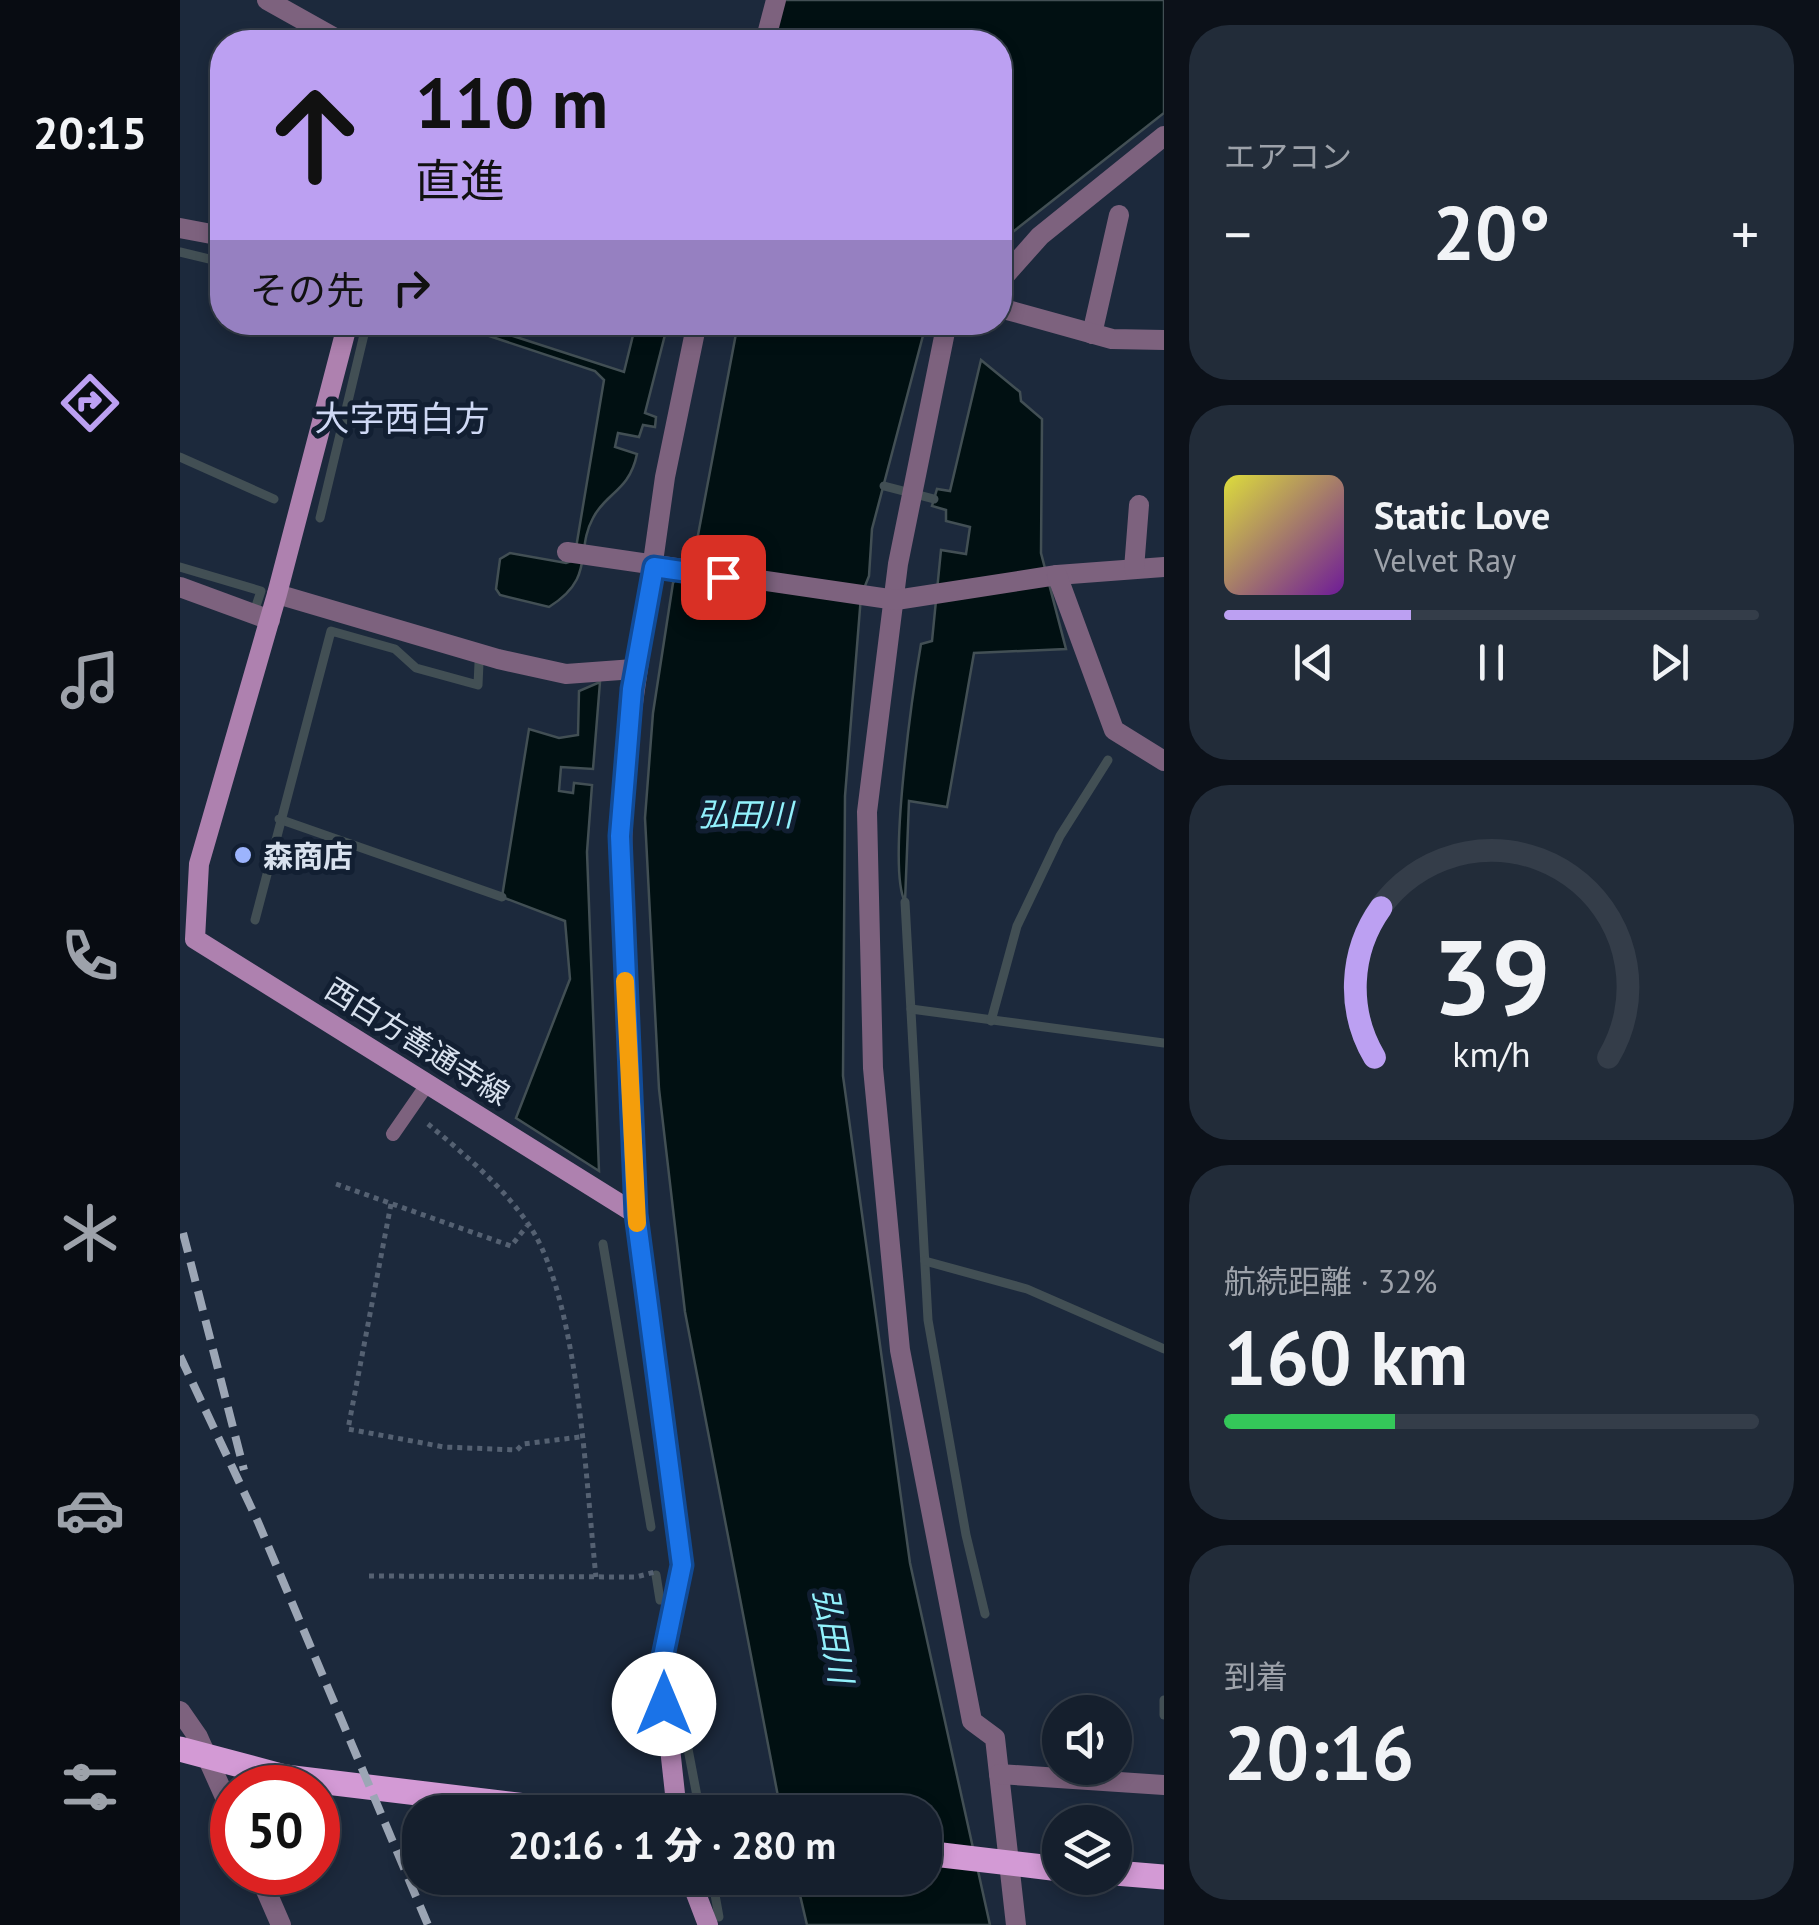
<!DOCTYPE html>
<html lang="ja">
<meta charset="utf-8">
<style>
:root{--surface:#151f2d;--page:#222c39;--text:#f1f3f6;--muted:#9da2aa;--line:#343d49;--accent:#bca0f2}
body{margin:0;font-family:"PT Sans","Noto Sans JP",sans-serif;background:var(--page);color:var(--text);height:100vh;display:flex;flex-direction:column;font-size:38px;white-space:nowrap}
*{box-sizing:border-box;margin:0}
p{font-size:32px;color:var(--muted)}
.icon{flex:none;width:55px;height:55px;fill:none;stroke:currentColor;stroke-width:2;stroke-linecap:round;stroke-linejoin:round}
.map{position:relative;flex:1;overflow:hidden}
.panel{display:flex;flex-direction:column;gap:25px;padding:25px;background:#0c1119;width:655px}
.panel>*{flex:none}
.banner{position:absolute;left:30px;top:30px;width:802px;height:305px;border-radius:40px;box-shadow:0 5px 15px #0003,0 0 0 2px var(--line);background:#bca0f2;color:#111;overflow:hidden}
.fabs{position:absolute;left:862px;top:1695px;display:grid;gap:20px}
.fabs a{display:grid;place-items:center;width:90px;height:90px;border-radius:50%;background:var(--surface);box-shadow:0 5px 15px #0003,0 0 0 2px var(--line);font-size:50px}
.speed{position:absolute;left:30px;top:1765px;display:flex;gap:20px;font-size:50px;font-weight:700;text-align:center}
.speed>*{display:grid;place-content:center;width:130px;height:130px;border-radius:50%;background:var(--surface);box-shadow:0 5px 15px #0003,0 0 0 2px var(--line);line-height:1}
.speed .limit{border:15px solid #d22;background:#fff;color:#111}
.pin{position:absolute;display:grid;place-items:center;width:85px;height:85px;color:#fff;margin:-42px;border-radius:20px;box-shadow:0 5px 15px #0006}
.me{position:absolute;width:110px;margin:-55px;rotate:0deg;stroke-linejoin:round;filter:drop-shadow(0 0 8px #0008)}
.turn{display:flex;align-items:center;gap:35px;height:210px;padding:0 40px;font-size:45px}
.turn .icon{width:130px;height:130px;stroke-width:2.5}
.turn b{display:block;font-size:70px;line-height:85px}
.then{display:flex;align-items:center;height:95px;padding:0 40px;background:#0003;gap:20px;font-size:38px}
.big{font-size:75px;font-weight:800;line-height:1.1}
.panel .widget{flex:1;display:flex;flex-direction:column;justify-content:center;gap:15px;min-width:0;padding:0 35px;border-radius:40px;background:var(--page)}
.panel .dial{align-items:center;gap:0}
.dial svg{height:260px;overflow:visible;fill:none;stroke:var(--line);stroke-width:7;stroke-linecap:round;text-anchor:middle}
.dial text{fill:var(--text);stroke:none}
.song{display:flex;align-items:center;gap:30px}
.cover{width:120px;height:120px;border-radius:15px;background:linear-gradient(135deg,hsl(60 70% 55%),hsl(280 70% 35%))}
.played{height:10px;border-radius:5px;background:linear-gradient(90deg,var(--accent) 35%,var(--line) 35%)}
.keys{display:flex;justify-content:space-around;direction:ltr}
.heat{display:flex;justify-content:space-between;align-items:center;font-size:55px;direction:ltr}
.charge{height:15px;border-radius:8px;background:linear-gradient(90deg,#34c759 32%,var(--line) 0)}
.trip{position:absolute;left:222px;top:1795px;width:540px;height:100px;border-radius:40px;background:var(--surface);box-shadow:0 5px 15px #0003,0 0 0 2px var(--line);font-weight:800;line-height:100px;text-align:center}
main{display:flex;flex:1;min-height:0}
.tabs{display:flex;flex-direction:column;width:180px;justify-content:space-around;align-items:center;background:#080c12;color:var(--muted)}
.tabs .icon{width:70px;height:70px}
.tabs .on{color:var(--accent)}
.tabs b{font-size:45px;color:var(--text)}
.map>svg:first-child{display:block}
.water{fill:#011012;stroke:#424f54;stroke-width:2.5}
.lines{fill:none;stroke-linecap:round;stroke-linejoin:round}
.stream{stroke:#424f54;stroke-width:9}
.path{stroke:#556172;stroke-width:5;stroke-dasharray:5 5;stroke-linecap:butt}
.service{stroke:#7d627e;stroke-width:14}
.minor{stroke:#7d627e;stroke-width:20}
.tertiary{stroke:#7d627e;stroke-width:20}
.secondary{stroke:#ae81af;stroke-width:20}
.primary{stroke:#d39ad5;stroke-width:25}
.rail{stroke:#9ca6b5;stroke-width:8;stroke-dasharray:20 10;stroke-linecap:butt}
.route-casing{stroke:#114b97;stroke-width:25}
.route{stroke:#1a73e8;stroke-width:18}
.slow{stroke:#f59e0b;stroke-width:18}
.poi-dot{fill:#9cb4fd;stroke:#121f32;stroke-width:4}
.labels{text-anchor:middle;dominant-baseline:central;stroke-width:10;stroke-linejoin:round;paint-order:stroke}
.poi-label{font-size:30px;font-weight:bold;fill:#d8e1ee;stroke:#121f32;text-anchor:start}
.street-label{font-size:30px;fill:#d8e1ee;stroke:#121f32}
.water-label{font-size:32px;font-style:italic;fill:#92f1fc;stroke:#121f32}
.quarter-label{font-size:35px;fill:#cfd9f5;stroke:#121f32}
</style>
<main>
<nav class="tabs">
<b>20:15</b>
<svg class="icon on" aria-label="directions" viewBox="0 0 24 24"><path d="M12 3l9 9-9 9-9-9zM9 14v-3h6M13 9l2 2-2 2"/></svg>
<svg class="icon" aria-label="music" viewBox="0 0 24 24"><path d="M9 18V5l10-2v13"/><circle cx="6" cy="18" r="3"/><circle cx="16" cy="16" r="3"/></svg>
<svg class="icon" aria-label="phone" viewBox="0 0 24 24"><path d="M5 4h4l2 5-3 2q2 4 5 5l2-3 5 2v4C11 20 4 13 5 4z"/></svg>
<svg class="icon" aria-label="climate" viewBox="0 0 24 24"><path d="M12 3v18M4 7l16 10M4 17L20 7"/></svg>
<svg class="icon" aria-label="car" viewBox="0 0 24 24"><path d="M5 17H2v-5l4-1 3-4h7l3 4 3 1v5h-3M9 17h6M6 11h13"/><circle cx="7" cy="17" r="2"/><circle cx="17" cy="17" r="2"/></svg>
<svg class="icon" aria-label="filters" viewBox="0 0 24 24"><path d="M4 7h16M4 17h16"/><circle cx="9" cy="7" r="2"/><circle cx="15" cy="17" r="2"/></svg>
</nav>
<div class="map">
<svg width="984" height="1925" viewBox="0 0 984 1925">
<rect width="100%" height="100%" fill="#1c293c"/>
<g class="water">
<polygon points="602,0 984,0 984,113 820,242 820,42 591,42"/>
<polygon points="723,322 745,328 692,529 689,576 681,596 665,796 663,1076 730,1563 810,1925 627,1925 616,1878 745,1878 745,1812 601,1812 505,1312 479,1089 465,818 473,713 493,583 515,551 558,323"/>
<path d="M 270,323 L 293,323 L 444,372 L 456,323 L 488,323 L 465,413 L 476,417 L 475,427 L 463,425 L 459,437 L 438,433 L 435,447 L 457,454 C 449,492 426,492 413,518 C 395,551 416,578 369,607 L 320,595 L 316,589 L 320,559 L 330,553 L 386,563 L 394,560 L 424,380 L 415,371 Z"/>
<path d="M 801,360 L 840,392 L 841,401 L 862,419 L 861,553 L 886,649 L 794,653 L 767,807 L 729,801 L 725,902 C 707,868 733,690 741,644 L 752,641 L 761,550 L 786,554 L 790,527 L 766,521 L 766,510 L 752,506 L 757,489 L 770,491 Z"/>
<polygon points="420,682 413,769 381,767 379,791 393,793 394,783 412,785 407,852 419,1171 336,1118 390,979 385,921 322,897 349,729 379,738 398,735 399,691"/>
</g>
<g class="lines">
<g class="stream">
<polyline points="0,252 42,262"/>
<polyline points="0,457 94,499"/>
<polyline points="704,486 754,499"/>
<polyline points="140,518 187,322"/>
<polyline points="0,567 81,591 76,606"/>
<polyline points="99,819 322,897"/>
<polyline points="725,902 748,1320 786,1535 805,1614"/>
<polyline points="75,920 151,631 215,649 236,668 298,685 299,663"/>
<polyline points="731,1009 984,1043"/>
<polyline points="811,1021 837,926 880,836 928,760"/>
<polyline points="423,1244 471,1527"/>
<polyline points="745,1261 847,1289 984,1349"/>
<polyline points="476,1575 480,1600"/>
<polyline points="497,1691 520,1812"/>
<polyline points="984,1700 984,1715"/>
<polyline points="532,1878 539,1917"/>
</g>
<g class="path">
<path d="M 248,1124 C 285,1155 328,1190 354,1233 C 399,1310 406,1485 416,1577"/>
<polyline points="156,1184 331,1246 347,1226"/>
<polyline points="211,1204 168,1429 264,1447 337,1450 343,1444 400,1437"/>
<polyline points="189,1576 456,1577 475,1572"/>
</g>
<polyline class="service" points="213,1134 249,1082"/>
<g class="minor">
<polyline points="585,42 596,0"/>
<polyline points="0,228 42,236"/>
<polyline points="820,281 860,236 984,136"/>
<polyline points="767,322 718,564 687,812 693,1068 720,1350 792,1721 815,1738 836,1925"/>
<polyline points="912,334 939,215"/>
<polyline points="387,552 716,600 877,575 984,567"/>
<polyline points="954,569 959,505"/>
<polyline points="877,575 934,730 984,761"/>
<polyline points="0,587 90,620"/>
<polyline points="97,594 318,659 386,674 454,669"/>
<polyline points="456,1214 441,893 444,767 485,477 517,322"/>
<polyline points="819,1774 984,1785"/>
</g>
<g class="tertiary">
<polyline points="87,0 162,42"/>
<polyline points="820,308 932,339 984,340"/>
<polyline points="0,1711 18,1737 52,1813"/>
<polyline points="78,1872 101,1925"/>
</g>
<g class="secondary">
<polyline points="168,322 97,594 19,864 15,939 456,1214 502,1565 481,1666 497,1812"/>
<polyline points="510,1878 528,1925"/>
</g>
<g class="primary">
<polyline points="0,1749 105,1777 396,1812"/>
<polyline points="745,1853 880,1869"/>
<polyline points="935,1873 984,1877"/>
</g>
<g class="rail">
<polyline points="3,1233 64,1470"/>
<polyline points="0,1356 78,1522 248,1925"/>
</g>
</g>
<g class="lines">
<g class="route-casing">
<polyline id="route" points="484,1704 481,1666 502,1565 456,1214 440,836 452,689 474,567 543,577"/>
</g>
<use href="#route" class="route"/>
<polyline class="slow" points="445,981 457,1223"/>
</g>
<circle class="poi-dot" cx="63" cy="855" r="10"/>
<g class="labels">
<g class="poi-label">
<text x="83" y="855">森商店</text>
</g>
<g class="street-label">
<text transform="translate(238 1041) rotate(32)">西白方善通寺線</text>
</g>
<g class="water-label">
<text x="565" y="814">弘田川</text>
<text transform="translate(654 1635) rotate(80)">弘田川</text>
</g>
<g class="quarter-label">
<text x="222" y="418">大字西白方</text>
</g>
</g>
</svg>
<div class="fabs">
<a><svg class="icon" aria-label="sound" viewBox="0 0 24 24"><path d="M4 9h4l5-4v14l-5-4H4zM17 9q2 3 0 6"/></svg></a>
<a><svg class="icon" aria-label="layers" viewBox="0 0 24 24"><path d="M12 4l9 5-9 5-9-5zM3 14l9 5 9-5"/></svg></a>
</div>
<div class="speed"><div class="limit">50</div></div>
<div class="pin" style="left:543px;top:577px;background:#d93025"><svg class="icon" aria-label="arrive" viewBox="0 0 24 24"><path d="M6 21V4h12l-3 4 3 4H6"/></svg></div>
<svg class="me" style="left:484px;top:1704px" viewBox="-20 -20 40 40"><circle r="19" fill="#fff"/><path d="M0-13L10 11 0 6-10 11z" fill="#1a73e8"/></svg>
<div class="trip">20:16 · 1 分 · 280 m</div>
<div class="banner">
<div class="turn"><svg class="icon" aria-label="ahead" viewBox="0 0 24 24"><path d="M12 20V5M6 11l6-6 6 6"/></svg><div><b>110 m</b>直進</div></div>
<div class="then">その先<svg class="icon" aria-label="right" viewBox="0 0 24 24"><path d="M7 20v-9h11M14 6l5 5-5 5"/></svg></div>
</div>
</div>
<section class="panel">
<div class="widget"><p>エアコン</p>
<div class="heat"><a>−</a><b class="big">20°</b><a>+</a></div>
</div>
<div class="widget">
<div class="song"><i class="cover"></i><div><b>Static Love</b><p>Velvet Ray</p></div></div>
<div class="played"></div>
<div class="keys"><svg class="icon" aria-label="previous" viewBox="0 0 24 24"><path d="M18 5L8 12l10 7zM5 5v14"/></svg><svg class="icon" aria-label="pause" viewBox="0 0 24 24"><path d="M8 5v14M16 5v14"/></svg><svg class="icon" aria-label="next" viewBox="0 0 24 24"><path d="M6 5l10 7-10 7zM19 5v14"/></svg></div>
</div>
<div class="widget dial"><svg viewBox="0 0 100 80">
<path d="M14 69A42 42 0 1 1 86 69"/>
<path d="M14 69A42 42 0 0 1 16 23" stroke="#bca0f2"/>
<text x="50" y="56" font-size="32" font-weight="700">39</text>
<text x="50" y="72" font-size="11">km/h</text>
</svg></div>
<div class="widget"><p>航続距離 · 32%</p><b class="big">160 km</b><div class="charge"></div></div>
<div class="widget"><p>到着</p><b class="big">20:16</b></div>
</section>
</main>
